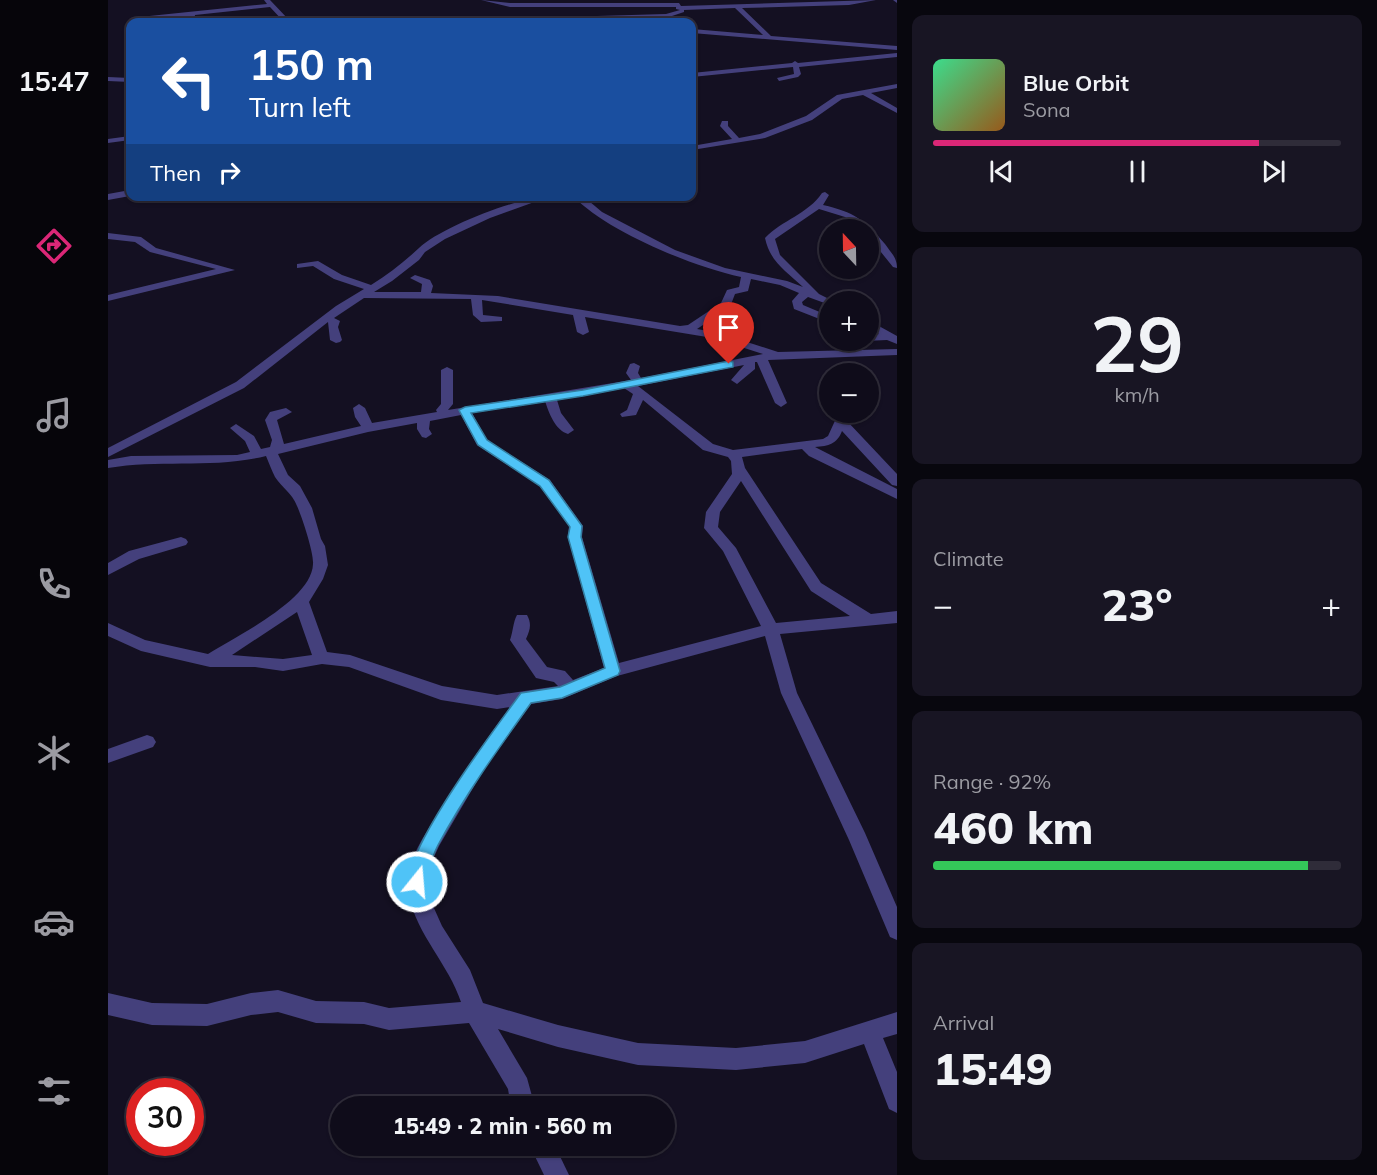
<!DOCTYPE html>
<meta charset="utf-8">
<style>
:root{--surface:#0f0c1a;--page:#181523;--text:#f1f3f6;--muted:#9b9ba2;--line:#2f2c39;--accent:#db2777}
body{margin:0;font-family:Mulish,sans-serif;background:var(--page);color:var(--text);height:100vh;display:flex;flex-direction:column;font-size:22px;white-space:nowrap}
*{box-sizing:border-box;margin:0}
p{font-size:20px;color:var(--muted)}
.icon{flex:none;width:33px;height:33px;fill:none;stroke:currentColor;stroke-width:2;stroke-linecap:round;stroke-linejoin:round}
.map{position:relative;flex:1;overflow:hidden}
.drawer{display:flex;flex-direction:column;gap:15px;padding:15px;background:#08070e;width:480px}
.drawer>*{flex:none}
.banner{position:absolute;left:18px;top:18px;width:570px;height:183px;border-radius:12px;box-shadow:0 2px 4px #0004,0 0 0 2px var(--line);background:#1a4fa0;color:#fff;overflow:hidden}
.needle{width:39px;rotate:338deg}
.tools{position:absolute;left:711px;top:219px;display:grid;gap:12px}
.tools a{display:grid;place-items:center;width:60px;height:60px;border-radius:50%;background:var(--surface);box-shadow:0 2px 4px #0004,0 0 0 2px var(--line);font-size:30px}
.speed{position:absolute;left:18px;top:1078px;display:flex;gap:12px;font-size:30px;font-weight:700;text-align:center}
.speed>*{display:grid;place-content:center;width:78px;height:78px;border-radius:50%;background:var(--surface);box-shadow:0 2px 4px #0004,0 0 0 2px var(--line);line-height:1}
.speed .limit{border:9px solid #d22;background:#fff;color:#111}
.pin{position:absolute;display:grid;place-items:center;width:51px;height:51px;color:#fff;margin:-62px -26px;border-radius:50% 50% 50% 0;rotate:-45deg;box-shadow:0 0 6px #0007}
.pin .icon{rotate:45deg}
.me{position:absolute;width:66px;margin:-33px;rotate:17deg;stroke-linejoin:round;filter:drop-shadow(0 0 4px #0008)}
.turn{display:flex;align-items:center;gap:21px;height:126px;padding:0 24px;font-size:27px}
.turn .icon{width:78px;height:78px;stroke-width:2.5}
.turn b{display:block;font-size:42px;line-height:51px}
.then{display:flex;align-items:center;height:57px;padding:0 24px;background:#0003;gap:12px;font-size:22px}
.big{font-size:45px;font-weight:800;line-height:1.1}
.drawer .tile{flex:1;display:flex;flex-direction:column;justify-content:center;gap:9px;min-width:0;padding:0 21px;border-radius:12px;background:var(--page)}
.drawer .dial{align-items:center;gap:0}
.dial b{font-size:78px;line-height:1}
.song{display:flex;align-items:center;gap:18px}
.cover{width:72px;height:72px;border-radius:9px;background:linear-gradient(135deg,hsl(150 70% 55%),hsl(30 70% 35%))}
.played{height:6px;border-radius:3px;background:linear-gradient(90deg,var(--accent) 80%,var(--line) 80%)}
.keys{display:flex;justify-content:space-around;direction:ltr}
.heat{display:flex;justify-content:space-between;align-items:center;font-size:33px;direction:ltr}
.charge{height:9px;border-radius:4px;background:linear-gradient(90deg,#34c759 92%,var(--line) 0)}
.trip{position:absolute;left:222px;top:1096px;width:345px;height:60px;border-radius:30px;background:var(--surface);box-shadow:0 2px 4px #0004,0 0 0 2px var(--line);font-weight:800;line-height:60px;text-align:center}
main{display:flex;flex:1;min-height:0}
.tab-bar{display:flex;flex-direction:column;width:108px;justify-content:space-around;align-items:center;background:#06050a;color:var(--muted)}
.tab-bar .icon{width:42px;height:42px}
.tab-bar .selected{color:var(--accent)}
.tab-bar b{font-size:27px;color:var(--text)}
.map>svg:first-child{display:block}
.lines{fill:none;stroke-linecap:round;stroke-linejoin:round}
.street{fill:#44407c;fill-rule:evenodd}
.route{fill:#4fc3f7;stroke:#337fa1;stroke-width:1.5}
</style>
<main>
<nav class="tab-bar">
<b>15:47</b>
<svg class="icon selected" aria-label="directions" viewBox="0 0 24 24"><path d="M12 3l9 9-9 9-9-9zM9 14v-3h6M13 9l2 2-2 2"/></svg>
<svg class="icon" aria-label="music" viewBox="0 0 24 24"><path d="M9 18V5l10-2v13"/><circle cx="6" cy="18" r="3"/><circle cx="16" cy="16" r="3"/></svg>
<svg class="icon" aria-label="phone" viewBox="0 0 24 24"><path d="M5 4h4l2 5-3 2q2 4 5 5l2-3 5 2v4C11 20 4 13 5 4z"/></svg>
<svg class="icon" aria-label="climate" viewBox="0 0 24 24"><path d="M12 3v18M4 7l16 10M4 17L20 7"/></svg>
<svg class="icon" aria-label="car" viewBox="0 0 24 24"><path d="M5 17H2v-5l4-1 3-4h7l3 4 3 1v5h-3M9 17h6M6 11h13"/><circle cx="7" cy="17" r="2"/><circle cx="17" cy="17" r="2"/></svg>
<svg class="icon" aria-label="filters" viewBox="0 0 24 24"><path d="M4 7h16M4 17h16"/><circle cx="9" cy="7" r="2"/><circle cx="15" cy="17" r="2"/></svg>
</nav>
<div class="map">
<svg width="789" height="1175" viewBox="0 0 789 1175">
<rect width="100%" height="100%" fill="#141022"/>
<g class="lines">
<g class="street">
<polygon points="156,0 162,0 181,20 191,22 176,22 162,7 87,15 86,22 80,22 81,16 25,20 22,18 159,4"/>
<polygon points="373,0 402,3 571,3 573,6 768,0 741,5 634,8 663,36 789,46 789,50 584,33 584,29 655,35 627,8 576,10 576,12 558,18 519,19 519,22 513,22 513,19 454,17 558,14 572,10 568,9 568,7 402,7"/>
<polygon points="785,0 789,0 789,3"/>
<polygon points="398,19 400,20 402,22 396,22"/>
<polygon points="789,53 789,57 691,67 693,74 690,77 671,81 669,78 686,74 685,67 584,77 584,73 684,63 687,61 690,63"/>
<polygon points="0,77 22,78 22,82 0,81"/>
<polygon points="789,84 789,88 763,93 789,108 789,113 755,95 734,99 704,120 657,138 584,150 584,146 624,139 612,126 614,121 620,121 620,126 631,138 652,134 698,116 729,95"/>
<polygon points="22,136 22,140 0,143 0,139"/>
<polygon points="22,190 22,196 0,200 0,194"/>
<path d="M 717,192 L 721,195 L 715,205 C 746,212 757,220 777,244 C 783,253 789,257 789,268 L 785,267 L 760,236 L 760,230 L 755,230 L 737,217 L 711,209 L 667,239 L 672,255 L 711,294 L 727,302 L 722,302 L 722,305 L 700,297 L 694,302 L 695,305 L 714,313 L 722,313 L 722,319 L 709,318 L 686,309 L 684,301 L 691,293 L 672,285 L 643,279 L 640,291 L 627,294 L 622,307 L 589,329 L 611,333 L 670,352 L 789,349 L 789,355 L 660,360 L 679,403 L 673,407 L 667,403 L 649,362 L 647,362 L 647,369 L 629,384 L 623,380 L 636,365 L 530,386 L 605,444 L 625,450 L 715,439 L 720,436 L 731,412 L 741,412 L 739,421 L 789,474 L 789,486 L 784,485 L 734,431 C 729,444 721,446 707,447 L 789,489 L 789,499 L 701,456 L 694,449 L 634,457 L 637,468 L 713,583 L 763,614 L 789,611 L 789,623 L 672,634 L 689,693 L 757,833 L 789,907 L 789,940 L 782,937 L 741,840 L 673,693 L 657,636 L 509,676 L 454,699 L 423,704 L 375,771 L 331,846 L 321,868 L 319,882 L 321,897 L 334,926 L 362,970 L 375,1003 L 450,1025 L 530,1043 L 628,1048 L 697,1041 L 789,1012 L 789,1034 L 775,1038 L 789,1072 L 789,1113 L 781,1109 L 756,1044 L 697,1063 L 628,1070 L 530,1065 L 450,1047 L 390,1029 L 419,1078 L 427,1107 L 403,1107 L 400,1089 L 361,1023 L 281,1030 L 256,1024 L 208,1023 L 170,1012 L 143,1015 L 99,1026 L 44,1025 L 0,1015 L 0,993 L 44,1003 L 99,1004 L 143,993 L 170,990 L 208,1001 L 256,1002 L 281,1008 L 353,1002 C 341,965 309,935 301,896 C 299,888 299,878 301,869 C 306,850 320,830 330,813 C 353,776 377,741 402,707 L 389,709 L 333,700 L 241,667 L 214,664 L 175,671 L 147,667 L 102,667 L 33,651 L 0,636 L 0,623 L 37,640 L 100,654 C 128,636 204,600 205,564 C 206,553 194,517 189,506 C 184,493 174,488 167,477 C 164,471 161,463 158,456 C 105,469 53,459 0,468 L 0,460 L 23,456 L 129,455 L 142,452 L 137,441 L 122,428 L 128,424 L 146,436 L 153,449 L 162,447 L 164,440 L 157,420 L 162,412 L 178,408 L 184,412 L 169,420 L 176,444 L 253,426 L 247,417 L 245,408 L 251,404 L 257,408 L 264,423 L 329,412 L 328,410 L 333,404 L 333,370 L 339,367 L 345,370 L 345,404 L 340,410 L 523,380 L 518,373 L 522,364 L 526,363 L 532,366 L 530,373 L 533,378 L 655,354 L 605,338 L 477,317 L 481,332 L 475,335 L 469,332 L 465,315 L 374,300 L 375,315 L 394,317 L 394,321 L 373,322 L 365,315 L 363,299 L 256,298 L 226,318 L 232,321 L 230,327 L 234,340 L 232,342 L 228,343 L 222,340 L 220,322 L 136,388 L 0,457 L 0,448 L 128,382 L 228,306 L 256,289 L 226,279 L 205,266 L 189,268 L 189,264 L 210,261 L 234,275 L 263,285 C 281,274 296,262 311,248 C 333,227 413,196 443,196 L 382,218 L 337,239 L 317,252 L 311,260 L 284,281 L 266,292 L 313,292 L 314,284 L 302,278 L 307,275 L 322,280 L 325,286 L 323,293 L 390,296 L 572,326 L 580,325 L 613,303 L 619,290 L 631,287 L 633,277 C 583,266 500,232 465,196 L 475,196 L 494,212 L 567,250 L 617,268 L 679,281 L 695,287 C 678,271 662,262 657,238 C 674,220 700,214 714,193 ZM 516,388 L 525,394 L 519,410 L 512,414 L 514,417 L 528,415 L 535,400 L 595,450 L 620,457 L 623,461 L 624,474 L 598,512 L 596,528 L 615,551 L 653,626 L 511,663 L 474,537 L 475,526 L 442,480 L 379,440 L 364,413 L 437,401 C 441,413 447,430 460,434 L 466,430 L 453,413 L 449,400 ZM 353,415 L 369,445 L 432,486 L 461,526 L 460,537 L 496,668 L 465,680 L 457,671 L 439,667 L 418,639 C 422,630 424,624 419,615 L 409,615 C 405,622 405,632 402,640 L 428,678 L 446,682 L 450,686 L 389,695 L 334,686 L 242,655 L 219,652 L 201,602 L 215,579 L 220,565 L 217,546 L 213,539 L 204,508 L 192,486 L 180,475 L 170,454 L 260,432 L 309,423 L 309,429 L 314,437 L 318,438 L 324,434 L 321,429 L 322,421 ZM 633,481 L 703,591 L 742,616 L 668,623 L 628,548 L 610,527 L 612,512 ZM 189,612 L 204,655 L 175,659 L 124,655 Z"/>
<polygon points="0,233 33,237 48,248 127,270 0,301 0,295 108,269 42,252 27,242 0,239"/>
<polygon points="760,320 789,336 789,344 779,340 757,341 760,340 760,336 771,334 760,328"/>
<polygon points="73,537 78,539 80,542 78,545 31,559 0,575 0,563 21,551"/>
<polygon points="39,735 45,737 48,742 45,747 0,763 0,749"/>
<polygon points="422,1146 447,1146 461,1175 436,1175"/>
</g>
</g>
<path class="route" d="M 621,361 L 625,362 L 625,367 L 475,396 L 363,413 L 379,440 L 441,480 L 474,526 L 473,537 L 512,671 L 510,675 L 454,698 L 423,703 C 390,749 357,795 330,845 C 322,860 321,874 315,888 L 309,890 L 302,888 C 289,857 391,723 413,693 L 452,687 L 497,668 L 460,537 L 462,527 L 432,486 L 370,445 L 351,410 L 357,407 L 475,390 Z"/>
</svg>
<div class="tools">
<a><svg class="needle" viewBox="-14 -14 28 28"><path d="M0-13l5 13h-10z" fill="#e53935"/><path d="M0 13l5-13h-10z" fill="#9b9ba2"/></svg></a>
<a>+</a>
<a>−</a>
</div>
<div class="speed"><div class="limit">30</div></div>
<div class="pin" style="left:621px;top:364px;background:#d93025"><svg class="icon" aria-label="arrive" viewBox="0 0 24 24"><path d="M6 21V4h12l-3 4 3 4H6"/></svg></div>
<svg class="me" style="left:309px;top:882px" viewBox="-20 -20 40 40"><circle r="17" fill="#4fc3f7" stroke="#fff" stroke-width="3"/><path d="M0-11L8 9 0 5-8 9z" fill="#fff"/></svg>
<div class="trip">15:49 · 2 min · 560 m</div>
<div class="banner">
<div class="turn"><svg class="icon" aria-label="left" viewBox="0 0 24 24"><path d="M17 20v-9H6M10 6l-5 5 5 5"/></svg><div><b>150 m</b>Turn left</div></div>
<div class="then">Then<svg class="icon" aria-label="right" viewBox="0 0 24 24"><path d="M7 20v-9h11M14 6l5 5-5 5"/></svg></div>
</div>
</div>
<section class="drawer">
<div class="tile">
<div class="song"><i class="cover"></i><div><b>Blue Orbit</b><p>Sona</p></div></div>
<div class="played"></div>
<div class="keys"><svg class="icon" aria-label="previous" viewBox="0 0 24 24"><path d="M18 5L8 12l10 7zM5 5v14"/></svg><svg class="icon" aria-label="pause" viewBox="0 0 24 24"><path d="M8 5v14M16 5v14"/></svg><svg class="icon" aria-label="next" viewBox="0 0 24 24"><path d="M6 5l10 7-10 7zM19 5v14"/></svg></div>
</div>
<div class="tile dial"><b>29</b><p>km/h</p></div>
<div class="tile"><p>Climate</p>
<div class="heat"><a>−</a><b class="big">23°</b><a>+</a></div>
</div>
<div class="tile"><p>Range · 92%</p><b class="big">460 km</b><div class="charge"></div></div>
<div class="tile"><p>Arrival</p><b class="big">15:49</b></div>
</section>
</main>
